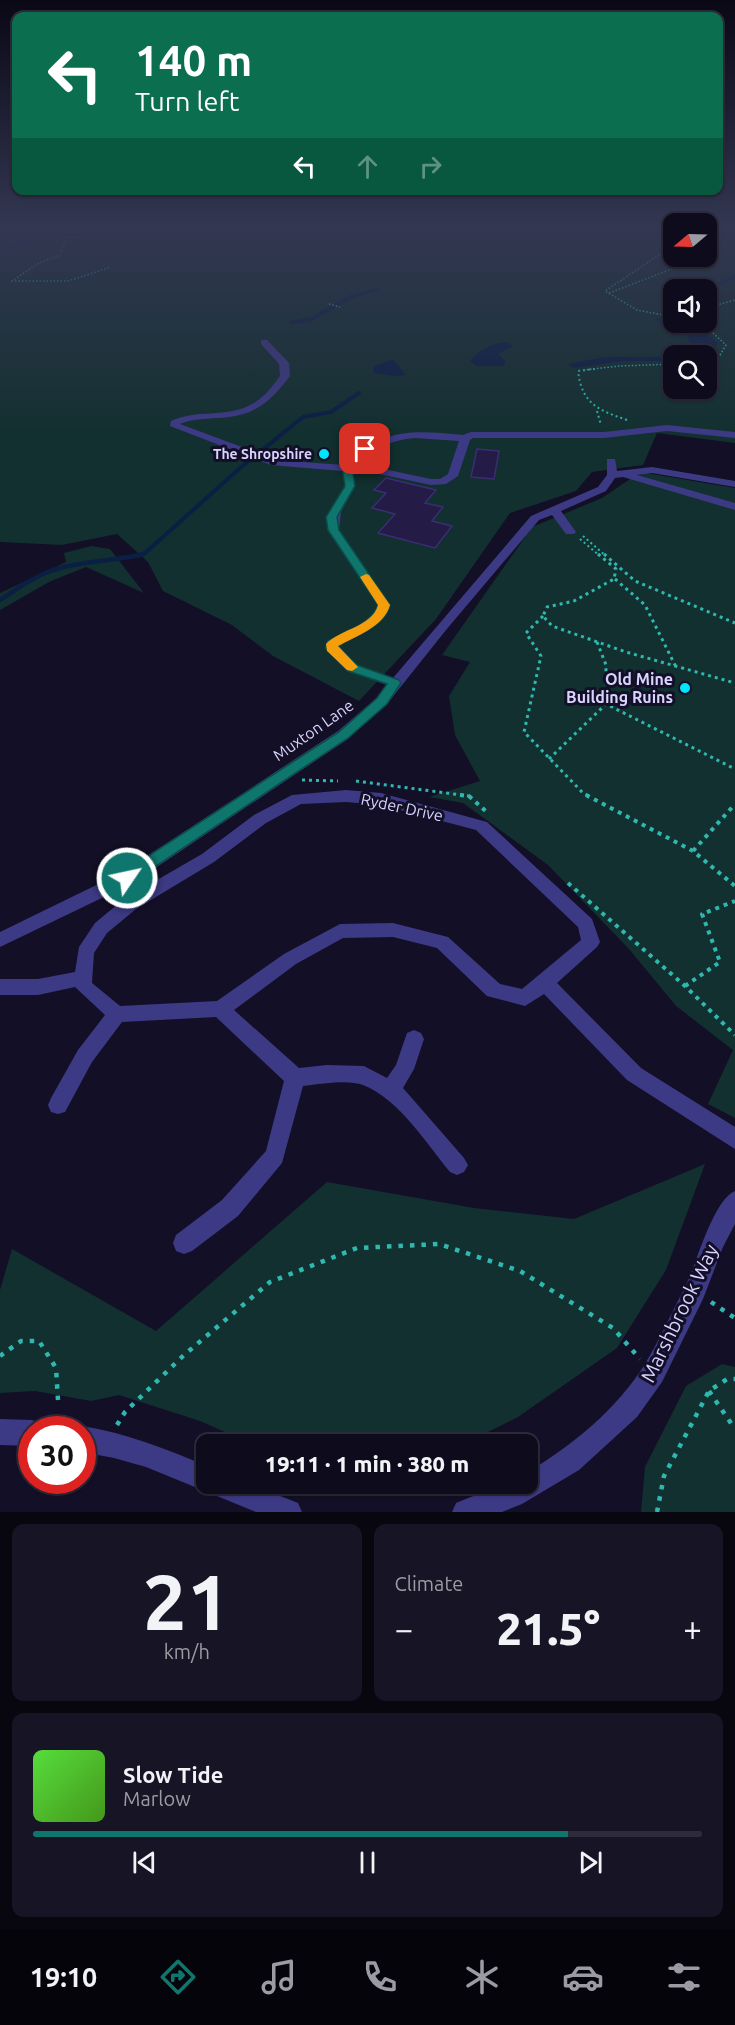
<!DOCTYPE html>
<meta charset="utf-8">
<style>
:root{--surface:#0e0b1c;--page:#171425;--text:#f1f3f6;--muted:#9b9ba3;--line:#2e2b3b;--accent:#0f766e}
body{margin:0;font-family:Ubuntu,sans-serif;background:var(--page);color:var(--text);height:100vh;display:flex;flex-direction:column;font-size:22px;white-space:nowrap}
*{box-sizing:border-box;margin:0}
p{font-size:20px;color:var(--muted)}
.icon{flex:none;width:33px;height:33px;fill:none;stroke:currentColor;stroke-width:2;stroke-linecap:round;stroke-linejoin:round}
.map{position:relative;height:1512px;overflow:hidden}
.panel{display:flex;flex-direction:column;gap:12px;padding:12px;background:#08060f;flex:1}
.panel>*{flex:none}
.top-card{position:absolute;left:12px;top:12px;width:711px;height:183px;border-radius:12px;box-shadow:0 2px 4px #0004,0 0 0 2px var(--line);background:#0b6e4f;color:#fff;overflow:hidden}
.needle{width:39px;rotate:251deg}
.buttons{position:absolute;left:663px;top:213px;display:grid;gap:12px}
.buttons a{display:grid;place-items:center;width:54px;height:54px;border-radius:12px;background:var(--surface);box-shadow:0 2px 4px #0004,0 0 0 2px var(--line);font-size:30px}
.speed{position:absolute;left:18px;top:1416px;display:flex;gap:12px;font-size:30px;font-weight:700;text-align:center}
.speed>*{display:grid;place-content:center;width:78px;height:78px;border-radius:50%;background:var(--surface);box-shadow:0 2px 4px #0004,0 0 0 2px var(--line);line-height:1}
.speed .limit{border:9px solid #d22;background:#fff;color:#111}
.pin{position:absolute;display:grid;place-items:center;width:51px;height:51px;color:#fff;margin:-26px;border-radius:12px;box-shadow:0 3px 9px #0006}
.me{position:absolute;width:66px;margin:-33px;rotate:56deg;stroke-linejoin:round;filter:drop-shadow(0 0 4px #0008)}
.turn{display:flex;align-items:center;gap:21px;height:126px;padding:0 24px;font-size:27px}
.turn .icon{width:78px;height:78px;stroke-width:2.5}
.turn b{display:block;font-size:42px;line-height:51px}
.lanes{display:flex;align-items:center;height:57px;padding:0 24px;background:#0003;justify-content:center;gap:30px;direction:ltr}
.lanes .off{opacity:.35}
.big{font-size:45px;font-weight:800;line-height:1.1}
.panel .widget{flex:1;display:flex;flex-direction:column;justify-content:center;gap:9px;min-width:0;padding:0 21px;border-radius:12px;background:var(--page)}
.panel .dial{align-items:center;gap:0}
.dial b{font-size:78px;line-height:1}
.song{display:flex;align-items:center;gap:18px}
.cover{width:72px;height:72px;border-radius:9px;background:linear-gradient(135deg,hsl(110 70% 55%),hsl(100 70% 35%))}
.played{height:6px;border-radius:3px;background:linear-gradient(90deg,var(--accent) 80%,var(--line) 80%)}
.keys{display:flex;justify-content:space-around;direction:ltr}
.heat{display:flex;justify-content:space-between;align-items:center;font-size:33px;direction:ltr}
.panel .tiles{flex:1;display:grid;gap:12px;grid-template-columns:1fr 1fr}
.widget:last-child{grid-column:span 2}
.trip{position:absolute;left:196px;top:1434px;width:342px;height:60px;border-radius:12px;background:var(--surface);box-shadow:0 2px 4px #0004,0 0 0 2px var(--line);font-weight:800;line-height:60px;text-align:center}
.tab-bar{display:flex;height:96px;justify-content:space-around;align-items:center;background:#06040b;color:var(--muted)}
.tab-bar .icon{width:42px;height:42px}
.tab-bar .on{color:var(--accent)}
.tab-bar b{font-size:27px;color:var(--text)}
.map>svg:first-child{display:block}
.green{fill:#12302f;fill-rule:evenodd}
.water{fill:#0a1f44}
.lines{fill:none;stroke-linecap:round;stroke-linejoin:round}
.stream-far2{stroke:#0a1f44;stroke-width:3}
.stream-far1{stroke:#0a1f44;stroke-width:4}
.stream{stroke:#0a1f44;stroke-width:4.5}
.building{fill:#241b47;stroke:#3b2d73;stroke-width:1.5}
.path-far4{stroke:#2fb8b0;stroke-width:1.5;stroke-dasharray:1.5 2;stroke-linecap:butt}
.path-far3{stroke:#2fb8b0;stroke-width:2;stroke-dasharray:2 3;stroke-linecap:butt}
.path-far2{stroke:#2fb8b0;stroke-width:3;stroke-dasharray:3 4;stroke-linecap:butt}
.path-far1{stroke:#2fb8b0;stroke-width:4;stroke-dasharray:4 5;stroke-linecap:butt}
.path{stroke:#2fb8b0;stroke-width:4.5;stroke-dasharray:4.5 7;stroke-linecap:butt}
.minor{fill:#3d3a85;fill-rule:evenodd}
.route{fill:#0f766e;stroke:#0a4d48;stroke-width:1.5}
.slow{fill:#f59e0b}
.poi-dot{fill:#00e5ff;stroke:#130f26;stroke-width:2}
.labels{text-anchor:middle;dominant-baseline:central;stroke-width:6;stroke-linejoin:round;paint-order:stroke}
.far-poi-label{font-size:14px;font-weight:bold;fill:#d9d4ff;stroke:#130f26;text-anchor:end}
.poi-label{font-size:16px;font-weight:bold;fill:#d9d4ff;stroke:#130f26;text-anchor:end}
.street-label{font-size:16px;fill:#d9d4ff;stroke:#130f26}
.near-street-label{font-size:20px;fill:#d9d4ff;stroke:#130f26}
</style>
<div class="map">
<svg width="735" height="1512" viewBox="0 0 735 1512">
<rect width="100%" height="100%" fill="#130f26"/>
<g class="green">
<path d="M 0,227 L 673,227 L 674,256 L 706,256 L 707,227 L 735,227 L 735,443 L 657,433 L 643,465 L 592,472 L 576,491 L 510,513 L 436,619 L 359,701 L 273,656 L 232,625 L 163,591 L 148,562 L 117,534 L 62,545 L 0,542 ZM 674,290 L 706,290 L 706,322 L 674,322 ZM 674,356 L 706,356 L 706,388 L 674,388 Z"/>
<polygon points="646,473 735,488 735,1118 708,1104 733,1050 676,1006 629,949 548,865 463,803 429,797 480,781 455,735 449,696 470,662 442,655 532,527 602,498 633,477"/>
<polygon points="91,546 110,549 144,593 86,567 49,582 0,610 0,593 66,562 64,553"/>
<polygon points="705,1164 666,1270 617,1348 518,1417 464,1444 252,1444 200,1421 119,1395 91,1401 35,1391 0,1393 0,1290 12,1249 156,1331 327,1182 474,1208 574,1219"/>
<polygon points="722,1364 735,1367 735,1512 641,1512 645,1467 686,1386"/>
</g>
<g class="water">
<polygon points="380,287 382,289 353,298 310,322 290,324 291,321 311,317 349,295"/>
<path d="M 658,318 C 679,322 698,328 717,342 L 716,349 L 702,355 L 674,356 L 673,361 L 623,361 L 574,368 L 569,366 L 569,364 C 581,361 594,359 607,357 C 633,355 668,363 690,345 C 690,328 667,324 654,320 Z"/>
<path d="M 507,342 L 513,346 L 498,354 L 506,362 L 503,366 L 477,366 L 470,361 C 478,350 494,343 507,342 Z"/>
<polygon points="391,360 394,361 406,375 396,376 374,373 373,367"/>
</g>
<g class="lines">
<g class="stream-far2">
<polyline points="0,250 28,240 48,227"/>
<polyline points="704,290 735,277"/>
</g>
<polyline class="stream-far1" points="137,556 144,554 240,468 303,417 331,412 359,393"/>
<path class="stream" d="M 0,600 C 14,591 29,580 45,573 C 74,561 112,562 143,554"/>
</g>
<g class="building">
<polygon points="477,449 499,451 494,479 471,477"/>
<polygon points="386,478 436,490 425,503 443,507 432,521 452,526 435,548 378,533 395,514 372,508 386,493 374,490"/>
</g>
<g class="lines">
<g class="path-far4">
<polyline points="81,237 66,238 60,255 39,263 12,281 68,281 111,267"/>
<polyline points="674,245 605,291 637,310 674,317"/>
<polyline points="609,293 672,269"/>
<polyline points="329,304 340,307"/>
<polyline points="706,308 735,300"/>
<polyline points="691,322 713,333 726,345 720,355 706,358"/>
<polyline points="583,370 620,366 674,364"/>
</g>
<g class="path-far3">
<path d="M 595,369 L 578,371 C 582,404 598,410 627,420"/>
<polyline points="597,411 601,425"/>
<polyline points="583,536 606,556"/>
<polyline points="580,539 600,556"/>
</g>
<g class="path-far2">
<polyline points="598,554 616,569 614,579 574,601 547,607 543,616 552,626 626,652 735,683"/>
<polyline points="604,554 635,581 735,623"/>
<polyline points="615,579 645,605 676,667"/>
<polyline points="543,616 526,633 541,656 524,732 583,793 589,796"/>
<polyline points="597,642 606,665 606,704"/>
<polyline points="549,759 606,704 735,769"/>
<polyline points="302,780 338,781"/>
<polyline points="356,781 469,796"/>
</g>
<g class="path-far1">
<polyline points="460,795 469,796 489,814"/>
<polyline points="586,795 693,851 735,886"/>
<polyline points="693,851 735,804"/>
<polyline points="568,883 685,986 735,1035"/>
<polyline points="685,986 720,962 702,914 735,901"/>
</g>
<g class="path">
<polyline points="711,1302 735,1318"/>
<polyline points="0,1356 21,1341 39,1341 56,1368 58,1400"/>
<polyline points="709,1391 735,1429"/>
<polyline points="117,1425 125,1412 183,1356 270,1282 357,1248 439,1244 520,1271 613,1328 640,1359"/>
<polyline points="657,1512 664,1476 709,1391 727,1379 735,1379"/>
</g>
<g class="minor">
<path d="M 261,340 L 267,340 L 289,363 L 290,376 C 268,405 253,416 217,418 C 204,419 192,419 180,424 L 277,460 L 343,465 C 383,428 413,430 463,435 L 471,432 L 604,432 L 667,425 L 735,432 L 735,438 L 667,431 L 604,438 L 473,438 L 470,440 L 458,476 L 446,484 L 431,485 L 379,474 L 353,472 L 355,486 L 341,512 L 339,530 L 390,605 C 380,628 359,634 339,646 L 357,665 L 393,678 L 531,516 L 598,487 L 607,475 L 607,459 L 615,459 L 617,471 L 652,467 L 735,481 L 735,487 L 652,473 L 637,475 L 735,503 L 735,510 L 623,477 L 615,478 L 606,491 L 561,511 L 576,532 L 574,534 L 566,534 L 552,515 L 539,520 L 446,630 L 387,704 L 348,739 L 133,883 L 0,947 L 0,932 L 121,873 L 338,731 L 377,698 L 387,685 L 347,671 L 325,648 L 327,641 C 345,631 369,625 378,605 L 327,530 L 329,512 L 345,486 L 342,471 L 271,465 L 170,426 L 171,421 C 196,409 226,418 250,405 C 263,399 272,387 280,376 L 279,364 L 261,344 ZM 415,438 L 459,441 L 448,474 L 440,479 L 431,479 L 379,468 L 354,466 C 373,449 390,440 415,438 Z"/>
<path d="M 346,790 L 381,793 L 487,822 L 592,919 L 600,942 L 597,947 L 557,983 L 641,1068 L 735,1127 L 735,1149 L 627,1080 L 544,994 L 525,1006 L 487,996 L 437,948 L 393,937 L 343,938 L 296,964 L 234,1010 L 299,1068 L 327,1065 L 364,1066 L 387,1078 L 396,1065 L 407,1033 L 414,1030 L 421,1033 L 424,1039 L 414,1069 L 403,1088 L 464,1158 L 468,1165 L 464,1172 L 457,1175 L 450,1172 C 425,1142 400,1100 363,1085 C 348,1079 318,1084 303,1086 L 282,1163 L 238,1216 L 192,1251 L 184,1254 L 176,1251 L 173,1243 L 176,1235 L 222,1200 L 266,1151 L 284,1081 L 216,1017 L 122,1022 L 92,1062 L 65,1112 L 58,1114 L 51,1112 L 48,1105 L 51,1098 L 78,1050 L 105,1015 L 75,987 L 38,995 L 0,995 L 0,979 L 38,979 L 75,972 L 79,947 L 95,923 L 124,899 L 202,854 L 254,815 L 292,795 ZM 346,802 L 381,805 L 476,830 L 578,927 L 581,940 L 522,989 L 500,984 L 448,937 L 393,923 L 340,924 L 284,954 L 217,1001 L 120,1006 L 92,983 L 94,953 L 107,933 L 136,909 L 214,862 L 266,823 L 301,804 Z"/>
<path d="M 735,1191 L 735,1224 L 723,1247 L 703,1299 L 662,1382 L 637,1417 L 579,1470 L 522,1504 L 502,1512 L 452,1512 L 456,1503 C 480,1493 502,1484 528,1484 L 528,1472 C 573,1445 617,1409 645,1364 C 660,1339 672,1312 685,1287 C 696,1265 713,1200 735,1191 Z"/>
<polygon points="0,1419 32,1420 41,1424 43,1430 32,1430 32,1446 0,1445"/>
<path d="M 82,1426 C 126,1433 166,1449 207,1466 L 207,1484 L 250,1484 L 298,1503 L 302,1512 L 256,1512 L 146,1467 L 114,1458 L 82,1452 L 82,1430 L 75,1430 Z"/>
</g>
</g>
<linearGradient id="sky" x2="0" y2="1"><stop stop-color="#0a0815"/><stop offset="0.52" stop-color="#333752"/><stop offset="1" stop-color="#333752" stop-opacity="0"/></linearGradient>
<rect width="735" height="438" fill="url(#sky)"/>
<path class="route" d="M 362,447 L 370,449 L 352,467 L 355,486 L 337,517 L 339,530 L 390,605 C 384,629 354,632 338,647 L 357,665 L 399,680 L 401,683 L 387,704 L 348,738 L 132,882 L 122,882 L 119,878 L 122,873 L 339,732 L 377,698 L 387,684 L 348,671 L 326,648 L 328,641 C 343,633 373,623 378,605 L 328,530 L 326,517 L 345,486 L 342,467 Z"/>
<path class="slow" d="M 366,574 L 369,575 L 390,605 C 384,627 356,636 338,646 L 358,667 L 352,671 L 347,670 L 327,651 L 326,644 C 340,629 372,627 378,605 L 360,577 Z"/>
<g class="poi-dot">
<circle cx="324" cy="454" r="6"/>
<circle cx="685" cy="688" r="6"/>
</g>
<g class="labels">
<g class="far-poi-label">
<text x="312" y="454">The Shropshire</text>
</g>
<g class="poi-label">
<text x="673" y="679">Old Mine<tspan x="673" dy="18">Building Ruins</tspan></text>
</g>
<g class="street-label">
<text transform="translate(313 730) rotate(-35)">Muxton Lane</text>
<text transform="translate(402 807) rotate(12)">Ryder Drive</text>
</g>
<g class="near-street-label">
<text transform="translate(679 1313) rotate(-64)">Marshbrook Way</text>
</g>
</g>
</svg>
<div class="buttons">
<a><svg class="needle" viewBox="-14 -14 28 28"><path d="M0-13l5 13h-10z" fill="#e53935"/><path d="M0 13l5-13h-10z" fill="#9b9ba3"/></svg></a>
<a><svg class="icon" aria-label="sound" viewBox="0 0 24 24"><path d="M4 9h4l5-4v14l-5-4H4zM17 9q2 3 0 6"/></svg></a>
<a><svg class="icon" aria-label="search" viewBox="0 0 24 24"><circle cx="10" cy="10" r="6"/><path d="M15 15l6 6"/></svg></a>
</div>
<div class="speed"><div class="limit">30</div></div>
<div class="pin" style="left:365px;top:449px;background:#d93025"><svg class="icon" aria-label="arrive" viewBox="0 0 24 24"><path d="M6 21V4h12l-3 4 3 4H6"/></svg></div>
<svg class="me" style="left:127px;top:878px" viewBox="-20 -20 40 40"><circle r="17" fill="#0f766e" stroke="#fff" stroke-width="3"/><path d="M0-11L8 9 0 5-8 9z" fill="#fff"/></svg>
<div class="trip">19:11 · 1 min · 380 m</div>
<div class="top-card">
<div class="turn"><svg class="icon" aria-label="left" viewBox="0 0 24 24"><path d="M17 20v-9H6M10 6l-5 5 5 5"/></svg><div><b>140 m</b>Turn left</div></div>
<div class="lanes"><svg class="icon" aria-label="left" viewBox="0 0 24 24"><path d="M17 20v-9H6M10 6l-5 5 5 5"/></svg><svg class="icon off" aria-label="ahead" viewBox="0 0 24 24"><path d="M12 20V5M6 11l6-6 6 6"/></svg><svg class="icon off" aria-label="right" viewBox="0 0 24 24"><path d="M7 20v-9h11M14 6l5 5-5 5"/></svg></div>
</div>
</div>
<section class="panel">
<div class="tiles">
<div class="widget dial"><b>21</b><p>km/h</p></div>
<div class="widget"><p>Climate</p>
<div class="heat"><a>−</a><b class="big">21.5°</b><a>+</a></div>
</div>
<div class="widget">
<div class="song"><i class="cover"></i><div><b>Slow Tide</b><p>Marlow</p></div></div>
<div class="played"></div>
<div class="keys"><svg class="icon" aria-label="previous" viewBox="0 0 24 24"><path d="M18 5L8 12l10 7zM5 5v14"/></svg><svg class="icon" aria-label="pause" viewBox="0 0 24 24"><path d="M8 5v14M16 5v14"/></svg><svg class="icon" aria-label="next" viewBox="0 0 24 24"><path d="M6 5l10 7-10 7zM19 5v14"/></svg></div>
</div>
</div>
</section>
<nav class="tab-bar">
<b>19:10</b>
<svg class="icon on" aria-label="directions" viewBox="0 0 24 24"><path d="M12 3l9 9-9 9-9-9zM9 14v-3h6M13 9l2 2-2 2"/></svg>
<svg class="icon" aria-label="music" viewBox="0 0 24 24"><path d="M9 18V5l10-2v13"/><circle cx="6" cy="18" r="3"/><circle cx="16" cy="16" r="3"/></svg>
<svg class="icon" aria-label="phone" viewBox="0 0 24 24"><path d="M5 4h4l2 5-3 2q2 4 5 5l2-3 5 2v4C11 20 4 13 5 4z"/></svg>
<svg class="icon" aria-label="climate" viewBox="0 0 24 24"><path d="M12 3v18M4 7l16 10M4 17L20 7"/></svg>
<svg class="icon" aria-label="car" viewBox="0 0 24 24"><path d="M5 17H2v-5l4-1 3-4h7l3 4 3 1v5h-3M9 17h6M6 11h13"/><circle cx="7" cy="17" r="2"/><circle cx="17" cy="17" r="2"/></svg>
<svg class="icon" aria-label="filters" viewBox="0 0 24 24"><path d="M4 7h16M4 17h16"/><circle cx="9" cy="7" r="2"/><circle cx="15" cy="17" r="2"/></svg>
</nav>
